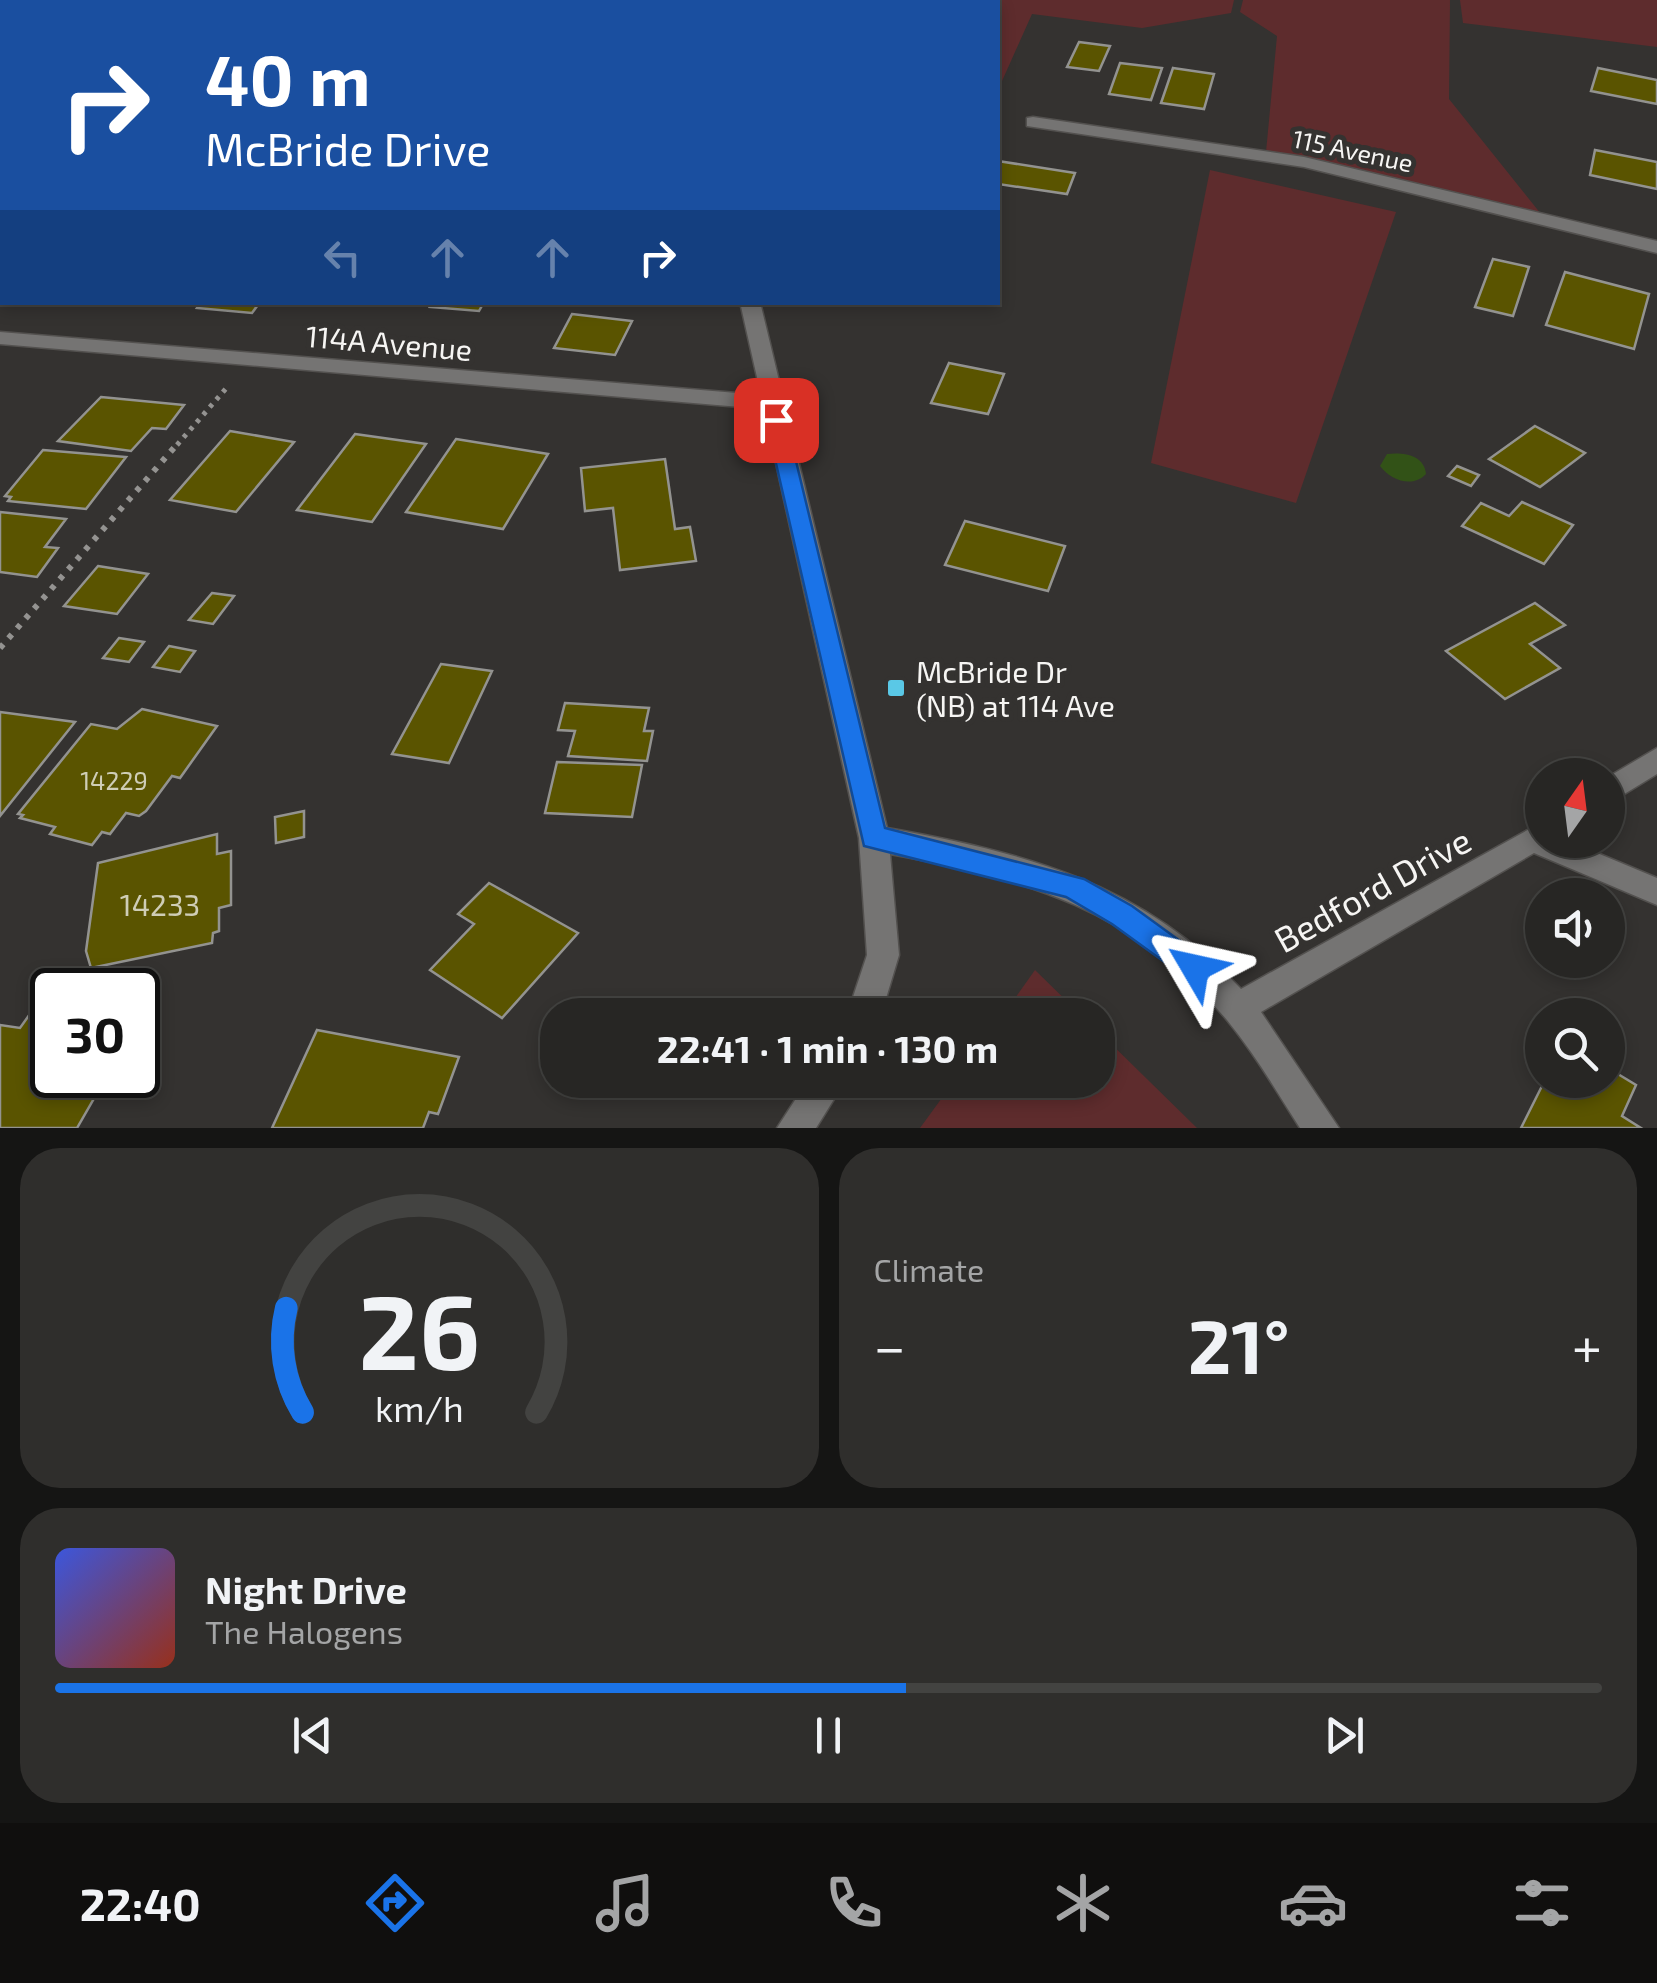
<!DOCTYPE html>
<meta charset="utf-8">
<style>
:root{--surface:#272624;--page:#2f2e2c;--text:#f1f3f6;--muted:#a4a5a6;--line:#434341;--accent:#1a73e8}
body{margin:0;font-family:"Exo 2",sans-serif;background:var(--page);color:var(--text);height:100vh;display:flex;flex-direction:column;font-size:38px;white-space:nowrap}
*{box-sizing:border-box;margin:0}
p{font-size:32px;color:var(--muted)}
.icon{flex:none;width:55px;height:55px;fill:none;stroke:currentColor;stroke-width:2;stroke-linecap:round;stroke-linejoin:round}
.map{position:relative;height:1128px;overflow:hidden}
.drawer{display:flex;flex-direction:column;gap:20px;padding:20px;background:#151514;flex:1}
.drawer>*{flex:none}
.hud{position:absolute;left:0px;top:0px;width:1000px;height:305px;box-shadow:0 5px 15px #0003,0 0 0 2px var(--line);background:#1a4fa0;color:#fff;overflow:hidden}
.needle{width:65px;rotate:14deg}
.tools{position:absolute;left:1525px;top:758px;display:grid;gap:20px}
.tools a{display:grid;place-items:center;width:100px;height:100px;border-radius:50%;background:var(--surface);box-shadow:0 5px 15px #0003,0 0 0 2px var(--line);font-size:50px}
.speed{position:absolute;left:30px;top:968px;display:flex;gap:20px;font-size:50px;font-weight:700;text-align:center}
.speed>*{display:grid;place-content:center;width:130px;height:130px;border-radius:50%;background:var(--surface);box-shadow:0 5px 15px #0003,0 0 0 2px var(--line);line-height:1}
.speed .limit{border:5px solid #111;border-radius:15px;background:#fff;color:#111}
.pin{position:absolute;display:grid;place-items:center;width:85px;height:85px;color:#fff;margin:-42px;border-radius:20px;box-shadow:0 5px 15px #0006}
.me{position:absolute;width:110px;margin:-55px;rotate:306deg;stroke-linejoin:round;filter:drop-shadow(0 0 8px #0008)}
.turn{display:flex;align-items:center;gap:35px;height:210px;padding:0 40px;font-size:45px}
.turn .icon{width:130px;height:130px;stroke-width:2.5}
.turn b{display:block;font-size:70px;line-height:85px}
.lanes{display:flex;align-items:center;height:95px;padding:0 40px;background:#0003;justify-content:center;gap:50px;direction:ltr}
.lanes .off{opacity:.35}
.big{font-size:75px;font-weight:700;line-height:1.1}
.drawer .tile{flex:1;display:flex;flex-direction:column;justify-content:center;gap:15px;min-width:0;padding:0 35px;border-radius:40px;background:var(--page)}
.drawer .dial{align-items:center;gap:0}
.dial svg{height:260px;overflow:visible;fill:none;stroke:var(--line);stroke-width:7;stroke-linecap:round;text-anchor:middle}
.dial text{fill:var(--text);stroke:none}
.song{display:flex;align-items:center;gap:30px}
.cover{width:120px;height:120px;border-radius:15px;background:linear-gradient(135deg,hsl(230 70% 55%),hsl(10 70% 35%))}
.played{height:10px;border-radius:5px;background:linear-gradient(90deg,var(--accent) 55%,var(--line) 55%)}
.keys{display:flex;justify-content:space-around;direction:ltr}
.heat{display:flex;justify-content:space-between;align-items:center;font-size:55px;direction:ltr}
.drawer .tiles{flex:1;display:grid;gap:20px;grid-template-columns:1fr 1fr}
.tile:last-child{grid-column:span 2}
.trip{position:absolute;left:540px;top:998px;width:575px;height:100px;border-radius:40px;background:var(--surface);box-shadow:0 5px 15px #0003,0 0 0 2px var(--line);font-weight:700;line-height:100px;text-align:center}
.menu{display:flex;height:160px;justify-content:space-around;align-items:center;background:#100f0e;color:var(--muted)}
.menu .icon{width:70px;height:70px}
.menu .current{color:var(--accent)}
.menu b{font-size:45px;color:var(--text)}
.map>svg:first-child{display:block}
.green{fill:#5e2c2d}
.water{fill:#325217}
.building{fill:#5a5400;stroke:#939390;stroke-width:2.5}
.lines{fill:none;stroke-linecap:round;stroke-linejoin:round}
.minor-casing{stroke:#53514f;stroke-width:3}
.path-far1{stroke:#949391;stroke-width:5;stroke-dasharray:4 6;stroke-linecap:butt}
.path{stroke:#949391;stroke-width:6;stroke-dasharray:5 8;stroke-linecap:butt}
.minor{fill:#757473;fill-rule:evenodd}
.route{fill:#1a73e8;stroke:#114b97;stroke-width:2.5}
.poi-dot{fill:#5ac8e6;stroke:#343230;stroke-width:4}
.labels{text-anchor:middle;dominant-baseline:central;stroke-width:10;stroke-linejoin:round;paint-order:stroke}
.far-street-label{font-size:25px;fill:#f6f5f3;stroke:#343230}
.number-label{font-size:25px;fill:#cfcdb6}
.street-label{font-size:30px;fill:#f6f5f3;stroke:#343230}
.poi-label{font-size:30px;fill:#f6f5f3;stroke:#343230;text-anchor:start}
.near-number-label{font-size:30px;fill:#cfcdb6}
.near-street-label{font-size:35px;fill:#f6f5f3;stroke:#343230}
</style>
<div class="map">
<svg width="1657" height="1128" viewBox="0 0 1657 1128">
<rect width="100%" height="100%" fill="#343230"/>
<g class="green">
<polygon points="912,0 1234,0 1231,13 1142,28 1032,14 998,90 998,2"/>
<polygon points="1243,0 1450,0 1449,99 1541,214 1346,166 1266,152 1277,36 1240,12"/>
<polygon points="1460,0 1657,0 1657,47 1463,23"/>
<polygon points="1210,170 1396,212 1296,503 1151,463"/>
<polygon points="1035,970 1081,1015 1003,1015"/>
<polygon points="1098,1031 1197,1128 920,1128 955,1080 1098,1080"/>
</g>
<path class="water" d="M 1387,454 C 1404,452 1424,455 1426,474 C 1413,488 1391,481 1380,466 Z"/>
<g class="building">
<polygon points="1079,42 1110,46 1099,71 1067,67"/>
<polygon points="1120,63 1162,68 1151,100 1109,94"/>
<polygon points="1173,68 1214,74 1204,109 1161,103"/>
<polygon points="1598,68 1657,80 1657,104 1591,91"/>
<polygon points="1595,150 1657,162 1657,189 1590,175"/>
<polygon points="998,161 1075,173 1067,194 998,184"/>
<polygon points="1493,259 1529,267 1513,316 1475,307"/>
<polygon points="1565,272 1649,294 1634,349 1546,325"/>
<polygon points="201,302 260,302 252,313 197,308"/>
<polygon points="433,302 484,302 479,311 430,307"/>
<polygon points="572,314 632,321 615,355 554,348"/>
<polygon points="949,363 1004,374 988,414 931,403"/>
<polygon points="101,397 184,405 166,429 152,428 131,451 58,441"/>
<polygon points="1535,426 1585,453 1540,487 1489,459"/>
<polygon points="230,431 294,442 236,512 170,500"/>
<polygon points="355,434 426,444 372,522 297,510"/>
<polygon points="456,439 548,454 503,529 406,512"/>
<polygon points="43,450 126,457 86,509 8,501 11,497 5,496"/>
<polygon points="665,459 675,529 690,527 696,561 620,570 613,508 585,511 581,468"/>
<polygon points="1457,466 1479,475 1471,486 1448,476"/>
<polygon points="1522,502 1573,525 1544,564 1462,526 1481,503 1509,516"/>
<polygon points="0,512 66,519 45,547 58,548 37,577 0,572"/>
<polygon points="965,521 1065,546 1048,591 945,565"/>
<polygon points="98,566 148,574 117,614 64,606"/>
<polygon points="212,593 234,596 213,624 189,620"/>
<polygon points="1535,603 1565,625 1530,644 1560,668 1505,699 1446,651"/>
<polygon points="119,638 144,642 129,662 103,658"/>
<polygon points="169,646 195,651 180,672 153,667"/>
<polygon points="441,664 492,671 449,763 392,754"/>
<polygon points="565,703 649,708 644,731 653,731 647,761 568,756 575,731 558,730"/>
<polygon points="142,709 217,726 180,778 172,776 146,811 139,816 126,813 110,834 102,832 92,845 50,834 55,827 20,818 23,815 18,814 91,724 117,729"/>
<polygon points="0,712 75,722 0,816"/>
<polygon points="557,762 642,765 632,817 545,813"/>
<polygon points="304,811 304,837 276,843 275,817"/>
<polygon points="217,834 217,854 231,851 231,905 219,908 219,931 213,933 212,943 91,968 86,951 98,863"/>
<polygon points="489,883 578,933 502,1018 430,970 474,924 458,914"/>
<polygon points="114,983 157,992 139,1017 157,1021 138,1054 138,990 110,990"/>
<polygon points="42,997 52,999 52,1075 125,1075 122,1079 107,1076 77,1128 0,1128 0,1025 20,1028"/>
<polygon points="317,1030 459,1057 438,1114 429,1112 423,1128 272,1128"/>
<polygon points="1608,1068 1636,1085 1622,1116 1641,1128 1521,1128 1545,1080 1608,1080"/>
</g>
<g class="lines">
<g class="minor-casing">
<g id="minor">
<polygon points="671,0 685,0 686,2 672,2"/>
<polygon points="1033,117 1304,157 1657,241 1657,253 1304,167 1027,126 1027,118"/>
<polygon points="2,219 2,232 0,233 0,220"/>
<path d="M 740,302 L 760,302 L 887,828 C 1023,852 1142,883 1241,989 L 1542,822 L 1542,840 L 1566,840 L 1657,878 L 1657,905 L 1534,853 L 1261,1012 L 1339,1128 L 1300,1128 C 1277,1092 1255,1054 1227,1020 C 1133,909 1027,879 890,854 L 899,955 L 881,1015 L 847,1015 L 867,955 L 859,838 L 764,409 L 0,344 L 0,332 L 761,395 Z"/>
<polygon points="1657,748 1657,774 1608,804 1608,777"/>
<polygon points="808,1080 846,1080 816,1128 777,1128"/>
</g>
</g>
<polyline class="path-far1" points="177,445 229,385"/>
<polyline class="path" points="0,648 179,442"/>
<use href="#minor" class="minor"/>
</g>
<polygon class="route" points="776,414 786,420 885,828 1084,879 1132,906 1205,959 1210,968 1205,977 1195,981 1185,977 1112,924 1066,897 864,846 766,420"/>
<rect class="poi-dot" x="886" y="678" width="20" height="20" rx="5"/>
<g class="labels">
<g class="far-street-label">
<text transform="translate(1353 150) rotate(12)">115 Avenue</text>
</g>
<g class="number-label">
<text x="114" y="780">14229</text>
</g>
<g class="street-label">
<text transform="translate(389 342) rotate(5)">114A Avenue</text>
</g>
<g class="poi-label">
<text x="916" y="671">McBride Dr<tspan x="916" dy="34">(NB) at 114 Ave</tspan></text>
</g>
<g class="near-number-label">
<text x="160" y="904">14233</text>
</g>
<g class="near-street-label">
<text transform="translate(1372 889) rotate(-29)">Bedford Drive</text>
</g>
</g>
</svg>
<div class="tools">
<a><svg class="needle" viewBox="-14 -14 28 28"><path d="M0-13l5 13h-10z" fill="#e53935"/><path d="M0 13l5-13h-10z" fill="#a4a5a6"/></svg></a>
<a><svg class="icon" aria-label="sound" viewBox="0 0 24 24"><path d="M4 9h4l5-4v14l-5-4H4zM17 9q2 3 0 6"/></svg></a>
<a><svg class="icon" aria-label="search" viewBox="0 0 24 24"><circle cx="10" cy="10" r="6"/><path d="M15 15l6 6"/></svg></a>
</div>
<div class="speed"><div class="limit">30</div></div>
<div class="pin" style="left:776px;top:420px;background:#d93025"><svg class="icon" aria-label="arrive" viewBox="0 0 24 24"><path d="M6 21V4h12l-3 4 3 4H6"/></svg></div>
<svg class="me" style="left:1195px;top:968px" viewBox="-20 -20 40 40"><path d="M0-17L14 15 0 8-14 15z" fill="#1a73e8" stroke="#fff" stroke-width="4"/></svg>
<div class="trip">22:41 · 1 min · 130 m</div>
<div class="hud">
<div class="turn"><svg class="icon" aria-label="right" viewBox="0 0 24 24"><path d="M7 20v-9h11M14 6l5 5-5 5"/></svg><div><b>40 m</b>McBride Drive</div></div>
<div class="lanes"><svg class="icon off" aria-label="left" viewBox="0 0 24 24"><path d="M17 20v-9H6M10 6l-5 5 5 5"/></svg><svg class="icon off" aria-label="ahead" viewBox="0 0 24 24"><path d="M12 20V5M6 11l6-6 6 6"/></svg><svg class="icon off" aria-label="ahead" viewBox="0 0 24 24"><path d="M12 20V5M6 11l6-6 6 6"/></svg><svg class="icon" aria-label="right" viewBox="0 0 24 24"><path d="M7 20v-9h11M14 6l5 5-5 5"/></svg></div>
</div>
</div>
<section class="drawer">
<div class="tiles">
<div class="tile dial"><svg viewBox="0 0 100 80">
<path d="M14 69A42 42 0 1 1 86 69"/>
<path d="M14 69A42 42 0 0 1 9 37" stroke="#1a73e8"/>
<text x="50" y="56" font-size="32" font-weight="700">26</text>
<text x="50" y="72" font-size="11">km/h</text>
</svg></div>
<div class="tile"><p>Climate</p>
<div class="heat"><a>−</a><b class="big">21°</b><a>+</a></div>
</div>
<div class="tile">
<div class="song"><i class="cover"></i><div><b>Night Drive</b><p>The Halogens</p></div></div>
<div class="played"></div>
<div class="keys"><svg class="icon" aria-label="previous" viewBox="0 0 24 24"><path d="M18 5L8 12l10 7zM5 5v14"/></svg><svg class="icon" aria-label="pause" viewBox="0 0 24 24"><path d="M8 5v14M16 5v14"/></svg><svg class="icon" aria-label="next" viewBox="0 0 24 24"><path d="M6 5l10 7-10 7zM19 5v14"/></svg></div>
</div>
</div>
</section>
<nav class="menu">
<b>22:40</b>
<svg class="icon current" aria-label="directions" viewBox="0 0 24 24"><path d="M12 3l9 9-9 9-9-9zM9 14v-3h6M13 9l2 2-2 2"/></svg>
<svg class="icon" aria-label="music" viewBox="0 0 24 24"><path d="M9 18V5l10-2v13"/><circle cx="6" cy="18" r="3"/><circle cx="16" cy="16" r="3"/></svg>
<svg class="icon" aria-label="phone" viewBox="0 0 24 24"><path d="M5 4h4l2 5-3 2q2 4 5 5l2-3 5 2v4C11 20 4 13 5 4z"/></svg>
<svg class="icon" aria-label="climate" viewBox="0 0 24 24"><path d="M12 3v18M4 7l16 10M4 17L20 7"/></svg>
<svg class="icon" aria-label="car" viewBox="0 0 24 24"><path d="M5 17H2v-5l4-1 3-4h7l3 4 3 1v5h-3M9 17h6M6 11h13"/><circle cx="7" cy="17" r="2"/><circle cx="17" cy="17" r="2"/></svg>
<svg class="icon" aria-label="filters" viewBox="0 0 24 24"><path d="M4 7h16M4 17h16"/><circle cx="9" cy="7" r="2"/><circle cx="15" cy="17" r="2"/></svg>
</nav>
